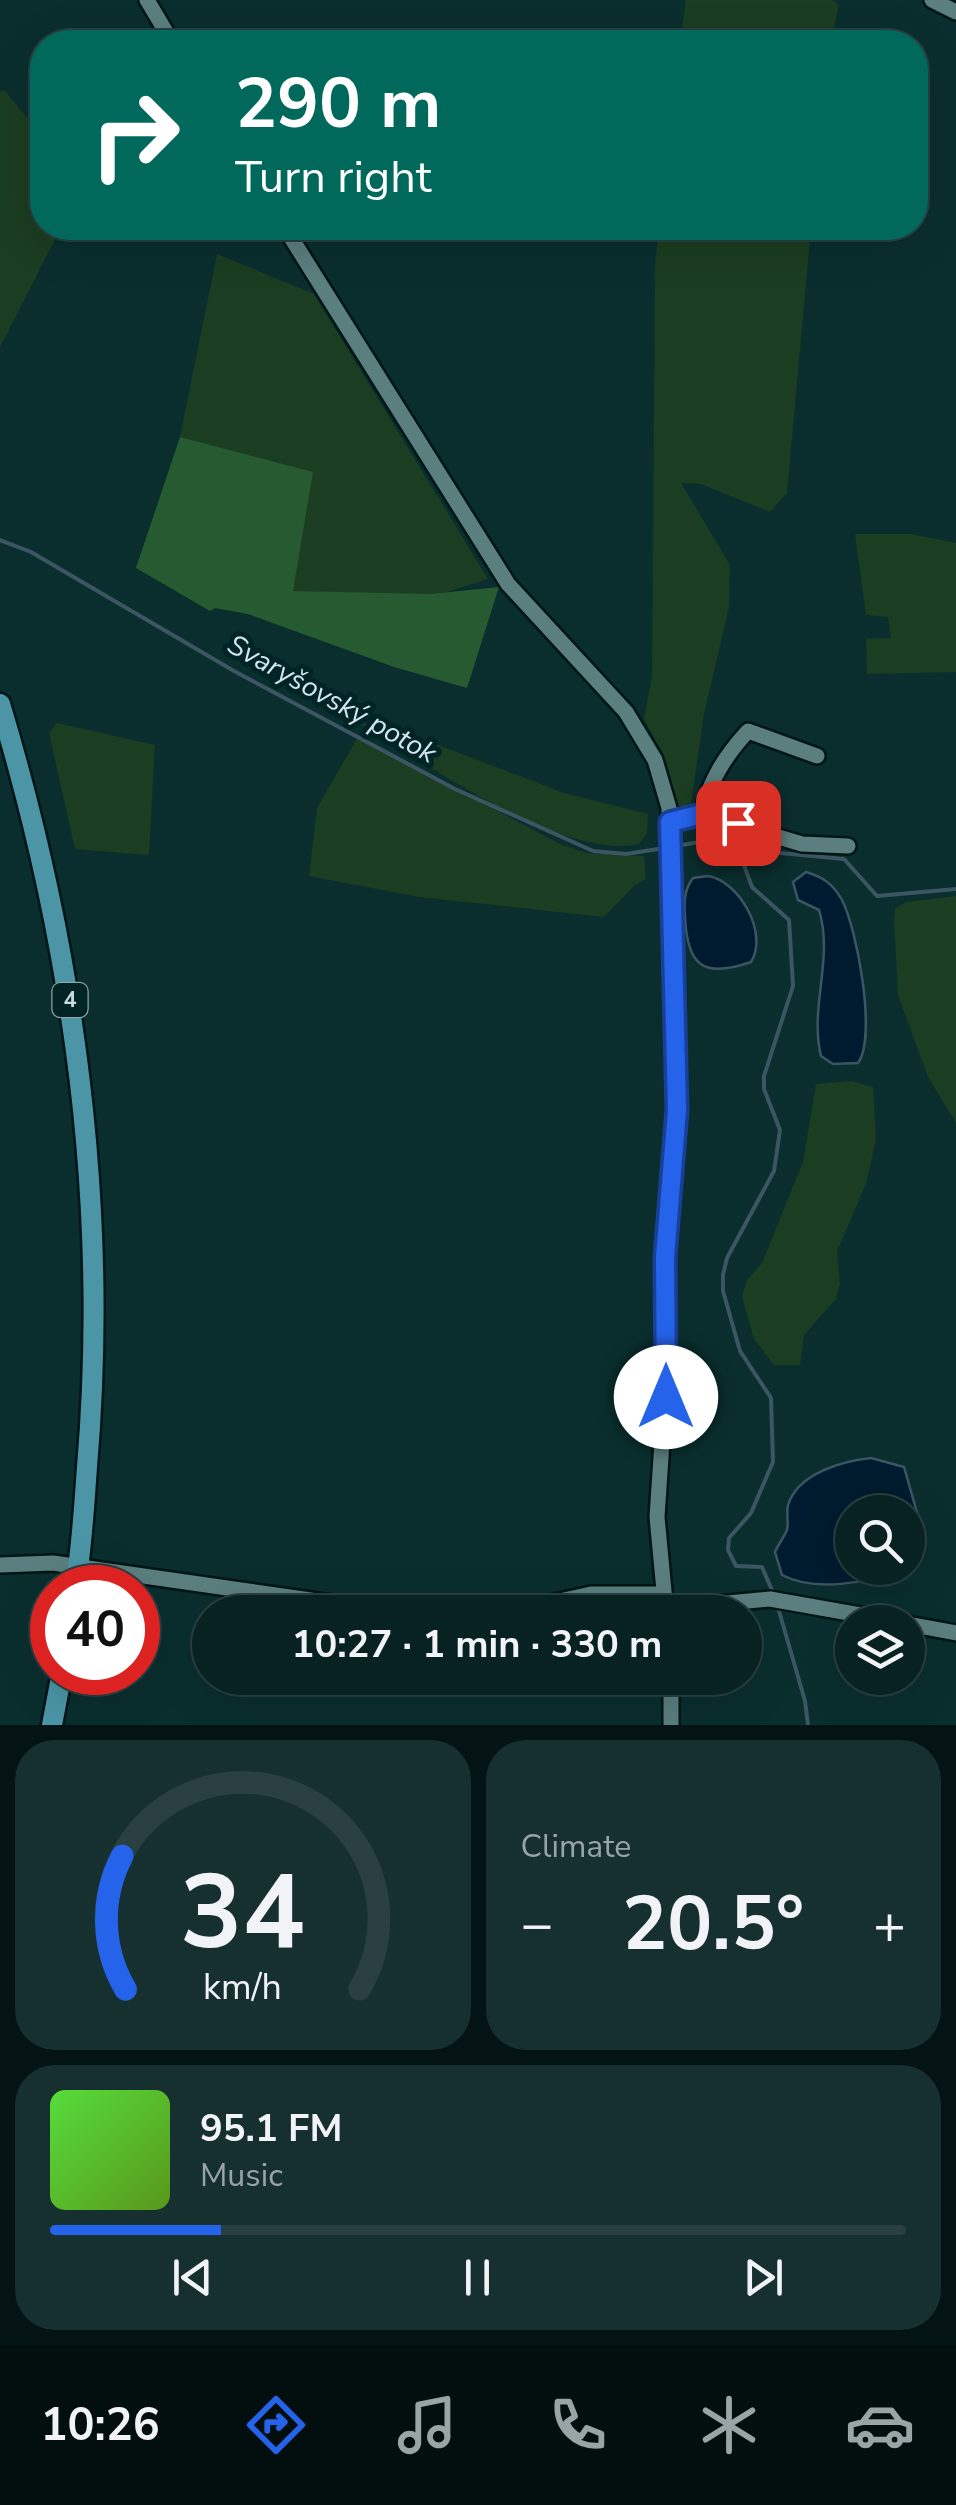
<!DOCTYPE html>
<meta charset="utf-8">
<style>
:root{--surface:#082222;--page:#162f2f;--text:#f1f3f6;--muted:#98a4a5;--line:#293f40;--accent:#2563eb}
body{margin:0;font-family:"Nunito Sans",sans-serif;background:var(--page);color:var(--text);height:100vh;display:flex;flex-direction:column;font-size:38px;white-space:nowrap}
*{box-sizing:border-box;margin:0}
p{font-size:32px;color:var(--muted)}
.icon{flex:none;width:55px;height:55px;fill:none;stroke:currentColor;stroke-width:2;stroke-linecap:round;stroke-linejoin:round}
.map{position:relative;height:1725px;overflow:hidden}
.details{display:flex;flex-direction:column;gap:15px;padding:15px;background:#041313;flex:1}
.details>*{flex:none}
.banner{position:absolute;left:30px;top:30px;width:898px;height:210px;border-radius:40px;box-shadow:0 10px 40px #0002,0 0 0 2px var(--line);background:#00695c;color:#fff;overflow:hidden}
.fabs{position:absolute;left:835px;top:1495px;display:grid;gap:20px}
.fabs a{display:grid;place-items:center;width:90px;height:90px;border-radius:50%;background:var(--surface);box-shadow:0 10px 40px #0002,0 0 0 2px var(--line);font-size:50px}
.speed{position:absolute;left:30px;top:1565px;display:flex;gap:20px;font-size:50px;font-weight:700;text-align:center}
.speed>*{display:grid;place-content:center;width:130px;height:130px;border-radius:50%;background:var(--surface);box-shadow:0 10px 40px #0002,0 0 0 2px var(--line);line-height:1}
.speed .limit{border:15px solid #d22;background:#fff;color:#111}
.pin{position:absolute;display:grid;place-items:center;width:85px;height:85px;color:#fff;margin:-42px;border-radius:20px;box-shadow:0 5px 15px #0006}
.me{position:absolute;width:110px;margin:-55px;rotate:0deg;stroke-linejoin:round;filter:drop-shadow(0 0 8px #0008)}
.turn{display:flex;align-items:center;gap:35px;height:210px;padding:0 40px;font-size:45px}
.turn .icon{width:130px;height:130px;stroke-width:2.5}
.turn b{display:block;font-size:70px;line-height:85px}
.big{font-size:75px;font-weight:700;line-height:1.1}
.details .tile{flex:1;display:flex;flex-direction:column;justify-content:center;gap:15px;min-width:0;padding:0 35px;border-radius:40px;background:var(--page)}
.details .dial{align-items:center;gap:0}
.dial svg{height:260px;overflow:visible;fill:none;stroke:var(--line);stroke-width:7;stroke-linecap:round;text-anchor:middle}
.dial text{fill:var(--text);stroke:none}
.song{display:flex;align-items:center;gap:30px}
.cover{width:120px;height:120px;border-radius:15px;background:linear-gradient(135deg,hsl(110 70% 55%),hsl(90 70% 35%))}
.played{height:10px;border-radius:5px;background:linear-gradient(90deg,var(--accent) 20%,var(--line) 20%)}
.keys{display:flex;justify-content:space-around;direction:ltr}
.heat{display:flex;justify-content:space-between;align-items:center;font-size:55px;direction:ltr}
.details .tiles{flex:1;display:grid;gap:15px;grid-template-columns:1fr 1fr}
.tile:last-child{grid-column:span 2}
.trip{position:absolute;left:192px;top:1595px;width:570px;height:100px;border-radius:50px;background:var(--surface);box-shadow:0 10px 40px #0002,0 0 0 2px var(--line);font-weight:700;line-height:100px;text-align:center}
.menu{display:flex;height:160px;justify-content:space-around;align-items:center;background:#030e0e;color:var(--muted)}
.menu .icon{width:70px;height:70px}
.menu .on{color:var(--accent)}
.menu b{font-size:45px;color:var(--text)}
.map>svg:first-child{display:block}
.green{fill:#1b3d21}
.forest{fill:#265a31}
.water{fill:#001b2f;stroke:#3c5562;stroke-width:2.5}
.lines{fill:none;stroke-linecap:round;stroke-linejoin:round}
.stream{stroke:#3c5562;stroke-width:4}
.minor-casing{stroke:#001515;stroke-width:20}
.major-casing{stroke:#001515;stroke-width:25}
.minor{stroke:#5b7e7e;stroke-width:15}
.major{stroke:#4b95a6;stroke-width:20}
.route-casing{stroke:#184099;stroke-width:25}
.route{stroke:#2563eb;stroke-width:18}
.labels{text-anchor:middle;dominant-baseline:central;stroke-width:10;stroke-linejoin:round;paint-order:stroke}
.shield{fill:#012424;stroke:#8ca4a3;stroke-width:2.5}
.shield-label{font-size:22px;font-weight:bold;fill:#c8dbda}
.water-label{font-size:28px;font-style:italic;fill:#d5e4f1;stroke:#012424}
</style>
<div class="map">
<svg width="956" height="1725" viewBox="0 0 956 1725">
<rect width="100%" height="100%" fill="#0a2e2e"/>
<g class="green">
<polygon points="686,0 833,0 839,5 831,42 680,42"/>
<polygon points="0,91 5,91 42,136 42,228 61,228 0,347"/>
<polygon points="659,228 811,228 787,493 770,512 701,484 681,483 730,565 729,607 704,714 691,804 678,810 662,752 644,719 652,677 655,264"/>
<polygon points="217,254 314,294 488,579 435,596 293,591 180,437"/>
<polygon points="855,534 911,534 956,543 956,672 867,674 866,639 891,638 888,617 866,615"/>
<path d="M 357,722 L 394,728 L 564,793 L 648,814 L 647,833 L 639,844 C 563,861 424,762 357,722 Z"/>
<polygon points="57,723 155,745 149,855 75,849 49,733"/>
<polygon points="358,737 560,844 586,853 644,856 646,879 634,886 604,917 419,897 309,876 317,808"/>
<polygon points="956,896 956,1123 928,1077 898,995 894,921 895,909 906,902"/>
<polygon points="851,1081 873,1087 876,1139 866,1184 837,1251 840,1284 836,1299 804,1335 800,1365 774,1365 754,1339 742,1297 747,1280 762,1263 803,1162 816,1084"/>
</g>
<polygon class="forest" points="180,437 313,472 293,591 431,594 499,587 467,688 394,667 248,614 215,608 210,611 136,568"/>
<g class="water">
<path d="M 806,872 C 823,877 833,884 842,900 C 857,929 877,1036 858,1063 L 833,1064 L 821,1056 C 809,1007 834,959 819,910 L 798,900 L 793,882 Z"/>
<path d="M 708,876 C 739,881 769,933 751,962 C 702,979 687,965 685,916 C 684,902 684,890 693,878 Z"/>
<path d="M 871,1458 L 904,1467 L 922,1530 L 914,1558 L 908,1562 L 908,1512 L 852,1512 L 852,1568 L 899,1568 C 867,1584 815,1592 782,1575 L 775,1552 C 778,1545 784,1537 787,1530 C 789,1522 786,1513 788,1505 C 798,1473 843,1461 871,1458 Z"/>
</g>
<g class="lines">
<g class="stream">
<polyline points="0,540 31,552 234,671 455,789 593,851 626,854 658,849"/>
<polyline points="682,845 717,839 738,849 752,887 789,920 793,986 764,1076 764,1089 780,1130 774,1171 727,1258 723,1275 723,1291 740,1351 771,1398 773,1462 751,1513 729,1538 728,1550 736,1566 762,1567 774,1595"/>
<polyline points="738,849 844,859 877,896 956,889"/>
<polyline points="777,1604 805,1701 808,1725"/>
</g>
<g class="minor-casing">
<g id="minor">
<polyline points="147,0 172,42"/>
<polyline points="932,0 956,12"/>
<polyline points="285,228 508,584 626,712 655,760 669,808 677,1109 665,1257 665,1397 657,1517 666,1612"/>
<path d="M 701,814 C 711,779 724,757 748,731 L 817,756"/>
<polyline points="670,822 701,814 802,844 848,846"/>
<polyline points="0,1565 53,1563 394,1612"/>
<polyline points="665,1609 770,1599 900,1622"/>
<polyline points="446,1612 546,1604 591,1594 664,1594"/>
<polyline points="908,1624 956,1633"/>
<polyline points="671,1678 671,1725"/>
</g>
</g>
<g class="major-casing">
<g id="major">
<path d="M 0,704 C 75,953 109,1208 87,1467 C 84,1507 82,1548 75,1588"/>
<polyline points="52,1725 62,1672"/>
</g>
</g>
<use href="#minor" class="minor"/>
<use href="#major" class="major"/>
</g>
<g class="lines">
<g class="route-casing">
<polyline id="route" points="666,1397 665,1257 677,1110 670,822 702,814 738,823"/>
</g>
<use href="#route" class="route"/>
</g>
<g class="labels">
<rect class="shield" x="52.5" y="983" width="35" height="34" rx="8"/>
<g class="shield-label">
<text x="70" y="1000">4</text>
</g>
<g class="water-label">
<text transform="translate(332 699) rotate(29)">Svaryšovský potok</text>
</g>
</g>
</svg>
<div class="fabs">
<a><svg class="icon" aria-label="search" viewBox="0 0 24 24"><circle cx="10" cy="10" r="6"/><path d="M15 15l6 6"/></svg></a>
<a><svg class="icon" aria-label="layers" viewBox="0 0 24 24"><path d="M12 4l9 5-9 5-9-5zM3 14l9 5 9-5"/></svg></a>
</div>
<div class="speed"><div class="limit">40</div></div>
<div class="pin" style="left:738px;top:823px;background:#d93025"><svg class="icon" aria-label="arrive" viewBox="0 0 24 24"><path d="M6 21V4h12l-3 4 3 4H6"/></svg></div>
<svg class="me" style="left:666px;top:1397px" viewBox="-20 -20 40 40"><circle r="19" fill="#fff"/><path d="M0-13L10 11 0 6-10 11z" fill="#2563eb"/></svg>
<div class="trip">10:27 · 1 min · 330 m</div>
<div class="banner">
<div class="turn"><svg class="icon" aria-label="right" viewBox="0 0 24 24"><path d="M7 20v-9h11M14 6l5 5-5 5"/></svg><div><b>290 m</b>Turn right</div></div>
</div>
</div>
<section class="details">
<div class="tiles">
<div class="tile dial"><svg viewBox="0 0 100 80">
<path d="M14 69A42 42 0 1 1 86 69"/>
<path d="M14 69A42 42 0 0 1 13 28" stroke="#2563eb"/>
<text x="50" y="56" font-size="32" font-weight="700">34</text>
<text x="50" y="72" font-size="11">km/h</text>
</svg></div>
<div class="tile"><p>Climate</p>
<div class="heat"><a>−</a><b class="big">20.5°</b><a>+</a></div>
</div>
<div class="tile">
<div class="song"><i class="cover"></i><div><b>95.1 FM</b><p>Music</p></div></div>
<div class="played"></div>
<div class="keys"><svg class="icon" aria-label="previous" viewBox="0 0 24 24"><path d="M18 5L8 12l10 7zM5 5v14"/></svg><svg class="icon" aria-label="pause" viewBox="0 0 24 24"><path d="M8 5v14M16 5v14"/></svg><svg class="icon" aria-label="next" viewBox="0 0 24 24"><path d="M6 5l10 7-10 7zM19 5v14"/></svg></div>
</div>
</div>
</section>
<nav class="menu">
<b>10:26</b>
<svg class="icon on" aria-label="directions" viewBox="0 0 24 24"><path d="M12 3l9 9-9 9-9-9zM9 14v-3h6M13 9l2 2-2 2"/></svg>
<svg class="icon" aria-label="music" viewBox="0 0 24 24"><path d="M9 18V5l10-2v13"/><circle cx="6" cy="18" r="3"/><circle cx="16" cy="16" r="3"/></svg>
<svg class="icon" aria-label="phone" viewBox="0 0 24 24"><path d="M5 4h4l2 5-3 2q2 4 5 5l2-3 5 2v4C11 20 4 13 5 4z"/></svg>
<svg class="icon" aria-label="climate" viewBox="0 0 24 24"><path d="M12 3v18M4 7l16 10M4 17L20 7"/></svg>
<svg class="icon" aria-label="car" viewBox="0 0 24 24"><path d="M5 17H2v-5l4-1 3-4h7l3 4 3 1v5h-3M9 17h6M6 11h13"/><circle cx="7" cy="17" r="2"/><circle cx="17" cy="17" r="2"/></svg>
</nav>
